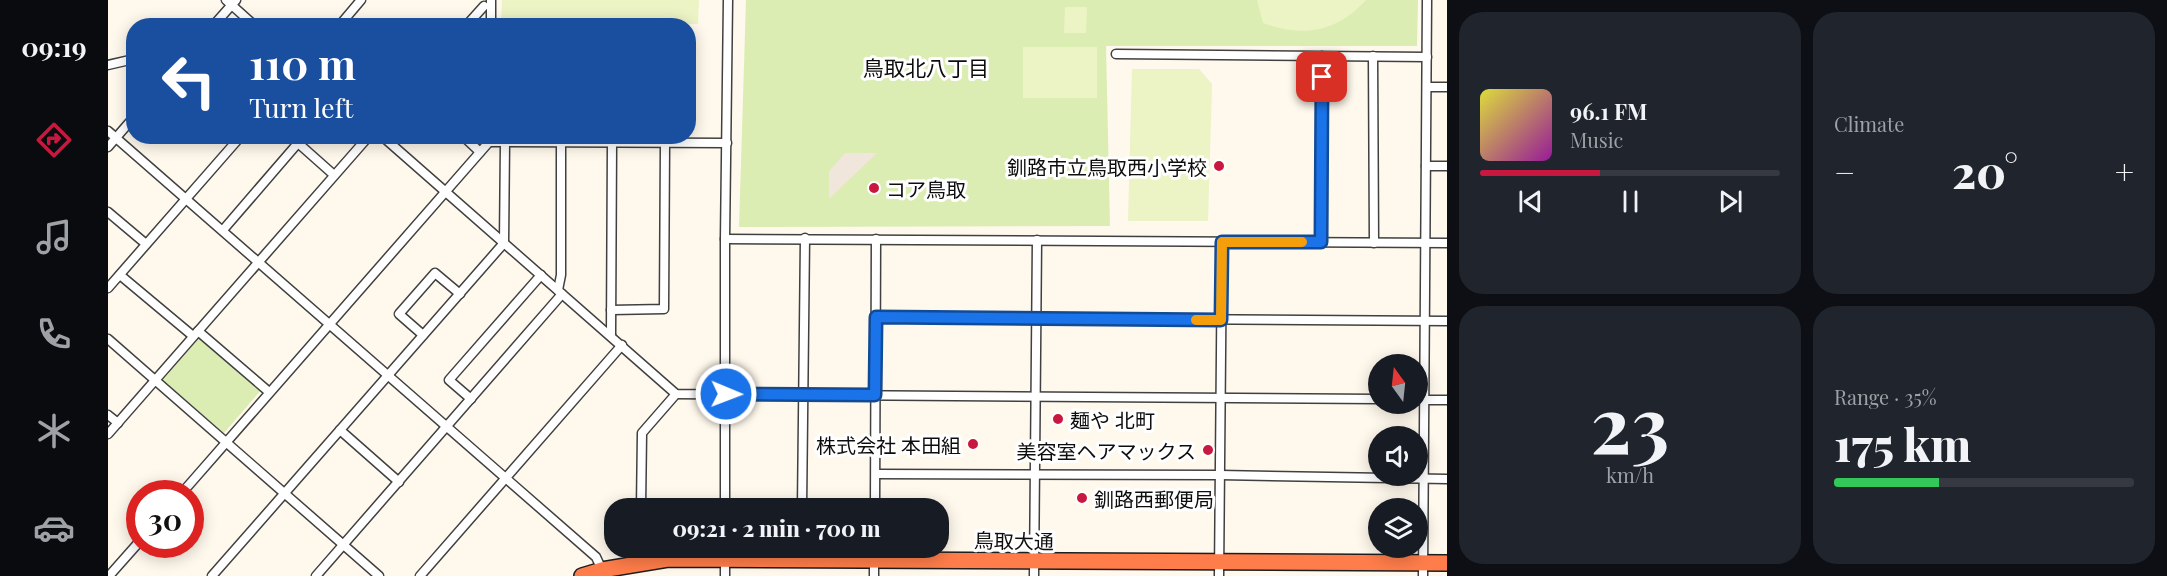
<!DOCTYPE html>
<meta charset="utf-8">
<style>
:root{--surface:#171b24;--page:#20242c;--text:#f1f3f6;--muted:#9ea1a6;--line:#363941;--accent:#c91840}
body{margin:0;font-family:"Playfair Display","Noto Sans JP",serif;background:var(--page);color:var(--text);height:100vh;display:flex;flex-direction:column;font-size:22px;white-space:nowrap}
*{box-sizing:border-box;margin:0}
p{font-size:20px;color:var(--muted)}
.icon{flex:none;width:33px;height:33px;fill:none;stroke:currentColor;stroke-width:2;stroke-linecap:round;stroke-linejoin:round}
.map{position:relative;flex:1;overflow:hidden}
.panel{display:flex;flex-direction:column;gap:12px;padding:12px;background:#0d0f14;width:720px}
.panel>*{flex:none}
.top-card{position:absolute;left:18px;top:18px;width:570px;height:126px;border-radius:24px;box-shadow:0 3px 15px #0003;background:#1a4fa0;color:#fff;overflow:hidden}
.needle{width:39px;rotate:345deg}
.controls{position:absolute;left:1260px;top:354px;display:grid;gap:12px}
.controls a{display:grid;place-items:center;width:60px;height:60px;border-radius:50%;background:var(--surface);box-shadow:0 3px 15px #0003;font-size:30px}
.speed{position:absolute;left:18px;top:480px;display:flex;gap:12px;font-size:30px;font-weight:700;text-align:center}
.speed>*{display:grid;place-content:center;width:78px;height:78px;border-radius:50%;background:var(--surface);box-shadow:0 3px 15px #0003;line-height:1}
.speed .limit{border:9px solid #d22;background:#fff;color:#111}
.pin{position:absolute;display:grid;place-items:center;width:51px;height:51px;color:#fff;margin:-26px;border-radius:12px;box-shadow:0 3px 9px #0006}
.me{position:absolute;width:66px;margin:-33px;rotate:91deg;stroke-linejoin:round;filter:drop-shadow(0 0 4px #0008)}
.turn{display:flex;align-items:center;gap:21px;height:126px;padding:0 24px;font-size:27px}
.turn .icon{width:78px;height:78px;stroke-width:2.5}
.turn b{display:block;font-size:42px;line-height:51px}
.big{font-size:45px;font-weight:800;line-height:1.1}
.panel .card{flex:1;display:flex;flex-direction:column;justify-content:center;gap:9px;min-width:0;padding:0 21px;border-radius:24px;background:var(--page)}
.panel .dial{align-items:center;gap:0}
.dial b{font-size:78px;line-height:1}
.song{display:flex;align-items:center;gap:18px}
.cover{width:72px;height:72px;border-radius:9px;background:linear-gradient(135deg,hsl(60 70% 55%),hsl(300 70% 35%))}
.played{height:6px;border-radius:3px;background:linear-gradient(90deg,var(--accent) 40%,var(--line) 40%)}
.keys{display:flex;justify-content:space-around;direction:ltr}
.heat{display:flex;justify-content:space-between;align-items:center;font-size:33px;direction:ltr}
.charge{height:9px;border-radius:4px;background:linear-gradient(90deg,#34c759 35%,var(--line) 0)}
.panel .tiles{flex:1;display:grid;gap:12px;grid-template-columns:repeat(2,1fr)}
.trip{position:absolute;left:496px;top:498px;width:345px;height:60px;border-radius:24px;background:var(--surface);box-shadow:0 3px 15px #0003;font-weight:800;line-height:60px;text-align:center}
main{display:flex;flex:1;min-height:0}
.tabs{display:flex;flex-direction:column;width:108px;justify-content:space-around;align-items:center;background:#090b0e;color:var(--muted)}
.tabs .icon{width:42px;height:42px}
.tabs .selected{color:var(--accent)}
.tabs b{font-size:27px;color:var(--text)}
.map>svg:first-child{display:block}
.green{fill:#dbedb2}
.pitch{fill:#ecf3c5}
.plaza{fill:#f0e6db}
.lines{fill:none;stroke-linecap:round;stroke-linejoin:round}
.street-casing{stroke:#404040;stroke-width:11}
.highway-casing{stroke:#1e1e1e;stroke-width:18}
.street{stroke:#fff;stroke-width:8}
.highway{stroke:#ff7d4a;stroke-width:15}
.route-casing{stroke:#114b97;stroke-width:15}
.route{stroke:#1a73e8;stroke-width:10}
.slow{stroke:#f59e0b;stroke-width:10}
.poi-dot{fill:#c91840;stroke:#fff;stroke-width:2}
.labels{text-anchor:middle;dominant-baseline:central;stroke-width:6;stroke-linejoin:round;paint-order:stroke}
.poi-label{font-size:20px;fill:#0d0d0d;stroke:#fff;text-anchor:end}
.street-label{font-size:20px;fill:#0d0d0d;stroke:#fff}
.neighbourhood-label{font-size:21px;fill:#0d0d0d;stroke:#fff}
</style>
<main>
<nav class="tabs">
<b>09:19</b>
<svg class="icon selected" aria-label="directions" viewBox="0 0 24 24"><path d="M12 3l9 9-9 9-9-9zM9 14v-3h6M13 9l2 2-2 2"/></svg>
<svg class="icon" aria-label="music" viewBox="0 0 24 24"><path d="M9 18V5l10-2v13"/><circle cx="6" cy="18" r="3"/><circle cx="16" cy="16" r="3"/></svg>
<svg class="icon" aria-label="phone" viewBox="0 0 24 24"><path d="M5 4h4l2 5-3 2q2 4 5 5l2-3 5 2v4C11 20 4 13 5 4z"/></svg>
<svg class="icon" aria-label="climate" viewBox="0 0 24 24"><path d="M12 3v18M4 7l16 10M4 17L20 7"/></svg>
<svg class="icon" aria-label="car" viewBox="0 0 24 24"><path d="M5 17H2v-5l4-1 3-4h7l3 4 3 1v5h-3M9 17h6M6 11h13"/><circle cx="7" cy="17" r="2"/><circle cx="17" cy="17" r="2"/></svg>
</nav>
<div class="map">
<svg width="1339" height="576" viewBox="0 0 1339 576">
<rect width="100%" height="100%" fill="#fff8ec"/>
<g class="green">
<polygon points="638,0 1310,0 1309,46 998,46 1002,226 631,227"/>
<polygon points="93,336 154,389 116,433 55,380"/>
</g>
<g class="pitch">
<polygon points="394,0 591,0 590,24 393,25"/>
<path d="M 1149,0 L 1258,0 C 1229,32 1195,38 1155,23 Z"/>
<polygon points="957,7 979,7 978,33 956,33"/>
<rect x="915" y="47" width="74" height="51"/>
<polygon points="1024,69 1091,69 1104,84 1100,221 1020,221"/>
</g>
<polygon class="plaza" points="737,153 769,153 721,199 721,171"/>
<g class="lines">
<g class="street-casing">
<g id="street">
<polyline points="118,0 147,26"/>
<polyline points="105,26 128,0"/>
<polyline points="231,26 253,0"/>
<polyline points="358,26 376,6"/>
<polyline points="383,26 383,0"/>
<polyline points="1008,54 1319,57"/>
<polyline points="1265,56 1266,243"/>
<polyline points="0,65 26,59"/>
<polyline points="1319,87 1339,87"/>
<polyline points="0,131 488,557 494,570"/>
<polyline points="274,136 568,394 1270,399"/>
<polyline points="355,136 372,152"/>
<polyline points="381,142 619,143"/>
<polyline points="0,147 26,117"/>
<polyline points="1318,166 1339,166"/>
<polyline points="0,212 38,244"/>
<polyline points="115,230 190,143 226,175"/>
<polyline points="617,239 1339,243"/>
<polyline points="1213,242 1214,56"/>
<polyline points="12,275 85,336"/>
<polyline points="0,288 133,136"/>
<polyline points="450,290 453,275 453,142"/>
<polyline points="503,310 556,309 557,144"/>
<polyline points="768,317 1339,321"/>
<polyline points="90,331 161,392"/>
<polyline points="315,335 291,314 327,273 352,294"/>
<polyline points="503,335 504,143"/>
<polyline points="0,339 271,576"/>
<polyline points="363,399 341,380 433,275"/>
<polyline points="1310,400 1339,400"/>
<polyline points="0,415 10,423"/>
<polyline points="232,430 291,482"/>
<polyline points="0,434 261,136"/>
<polyline points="768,474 1112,475 1339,479"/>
<polyline points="73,494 381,142 381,136"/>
<polyline points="533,508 534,433 568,394"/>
<polyline points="617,508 617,239 620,0"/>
<polyline points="694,508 697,238"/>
<polyline points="767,508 768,239"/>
<polyline points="533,563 533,548"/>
<polyline points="1,576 32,541"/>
<polyline points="104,576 396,243 397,142"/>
<polyline points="208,576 454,294"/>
<polyline points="312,576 514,345"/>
<polyline points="617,576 617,548"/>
<polyline points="766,576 766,548"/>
<polyline points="926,576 929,240"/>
<polyline points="1111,576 1114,242"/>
<polyline points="1315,576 1319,0"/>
</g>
</g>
<g class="highway-casing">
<polyline id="highway" points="474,576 494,570 560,559 1339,563"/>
</g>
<use href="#street" class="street"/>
<use href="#highway" class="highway"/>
</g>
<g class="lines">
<g class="route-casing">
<polyline id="route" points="618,394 767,395 768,317 1113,320 1114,242 1213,242 1214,77"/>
</g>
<use href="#route" class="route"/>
<polyline class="slow" points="1088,320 1113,320 1114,242 1194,242"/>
</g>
<g class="poi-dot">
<circle cx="1111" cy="166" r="6"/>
<circle cx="766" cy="188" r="6"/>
<circle cx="950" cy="419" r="6"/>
<circle cx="865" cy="444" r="6"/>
<circle cx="1100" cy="450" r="6"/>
<circle cx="974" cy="498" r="6"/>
</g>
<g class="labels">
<g class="poi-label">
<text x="1099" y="166">釧路市立鳥取西小学校</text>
<text x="778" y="188" text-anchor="start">コア鳥取</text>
<text x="962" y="419" text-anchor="start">麺や 北町</text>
<text x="853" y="444">株式会社 本田組</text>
<text x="1088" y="450">美容室ヘアマックス</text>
<text x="986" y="498" text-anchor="start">釧路西郵便局</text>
</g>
<g class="street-label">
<text transform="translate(906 540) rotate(1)">鳥取大通</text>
</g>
<g class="neighbourhood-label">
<text x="818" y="67">鳥取北八丁目</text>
</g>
</g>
</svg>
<div class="controls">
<a><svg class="needle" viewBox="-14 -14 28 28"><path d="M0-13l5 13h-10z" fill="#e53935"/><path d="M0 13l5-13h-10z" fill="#9ea1a6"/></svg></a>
<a><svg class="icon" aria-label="sound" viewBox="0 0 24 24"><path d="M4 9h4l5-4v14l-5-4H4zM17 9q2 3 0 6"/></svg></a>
<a><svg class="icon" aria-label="layers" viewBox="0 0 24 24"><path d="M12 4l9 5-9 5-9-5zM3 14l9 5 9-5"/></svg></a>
</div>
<div class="speed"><div class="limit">30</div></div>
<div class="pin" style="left:1214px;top:77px;background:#d93025"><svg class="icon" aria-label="arrive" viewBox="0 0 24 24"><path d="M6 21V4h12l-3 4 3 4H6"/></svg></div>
<svg class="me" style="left:618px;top:394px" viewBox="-20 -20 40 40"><circle r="17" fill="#1a73e8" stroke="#fff" stroke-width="3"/><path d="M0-11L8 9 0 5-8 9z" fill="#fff"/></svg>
<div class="trip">09:21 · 2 min · 700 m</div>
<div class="top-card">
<div class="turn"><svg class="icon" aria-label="left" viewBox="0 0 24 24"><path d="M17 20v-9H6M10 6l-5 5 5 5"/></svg><div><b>110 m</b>Turn left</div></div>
</div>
</div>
<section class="panel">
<div class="tiles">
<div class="card">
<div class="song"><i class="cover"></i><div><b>96.1 FM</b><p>Music</p></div></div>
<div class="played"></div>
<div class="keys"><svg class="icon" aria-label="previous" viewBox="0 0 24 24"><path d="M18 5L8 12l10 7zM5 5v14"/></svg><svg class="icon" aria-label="pause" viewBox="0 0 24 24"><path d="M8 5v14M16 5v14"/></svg><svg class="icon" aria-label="next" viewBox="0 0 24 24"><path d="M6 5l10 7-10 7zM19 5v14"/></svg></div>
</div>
<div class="card"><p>Climate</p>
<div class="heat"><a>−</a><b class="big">20°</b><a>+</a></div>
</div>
<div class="card dial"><b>23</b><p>km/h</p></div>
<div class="card"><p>Range · 35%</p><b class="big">175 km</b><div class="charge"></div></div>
</div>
</section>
</main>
